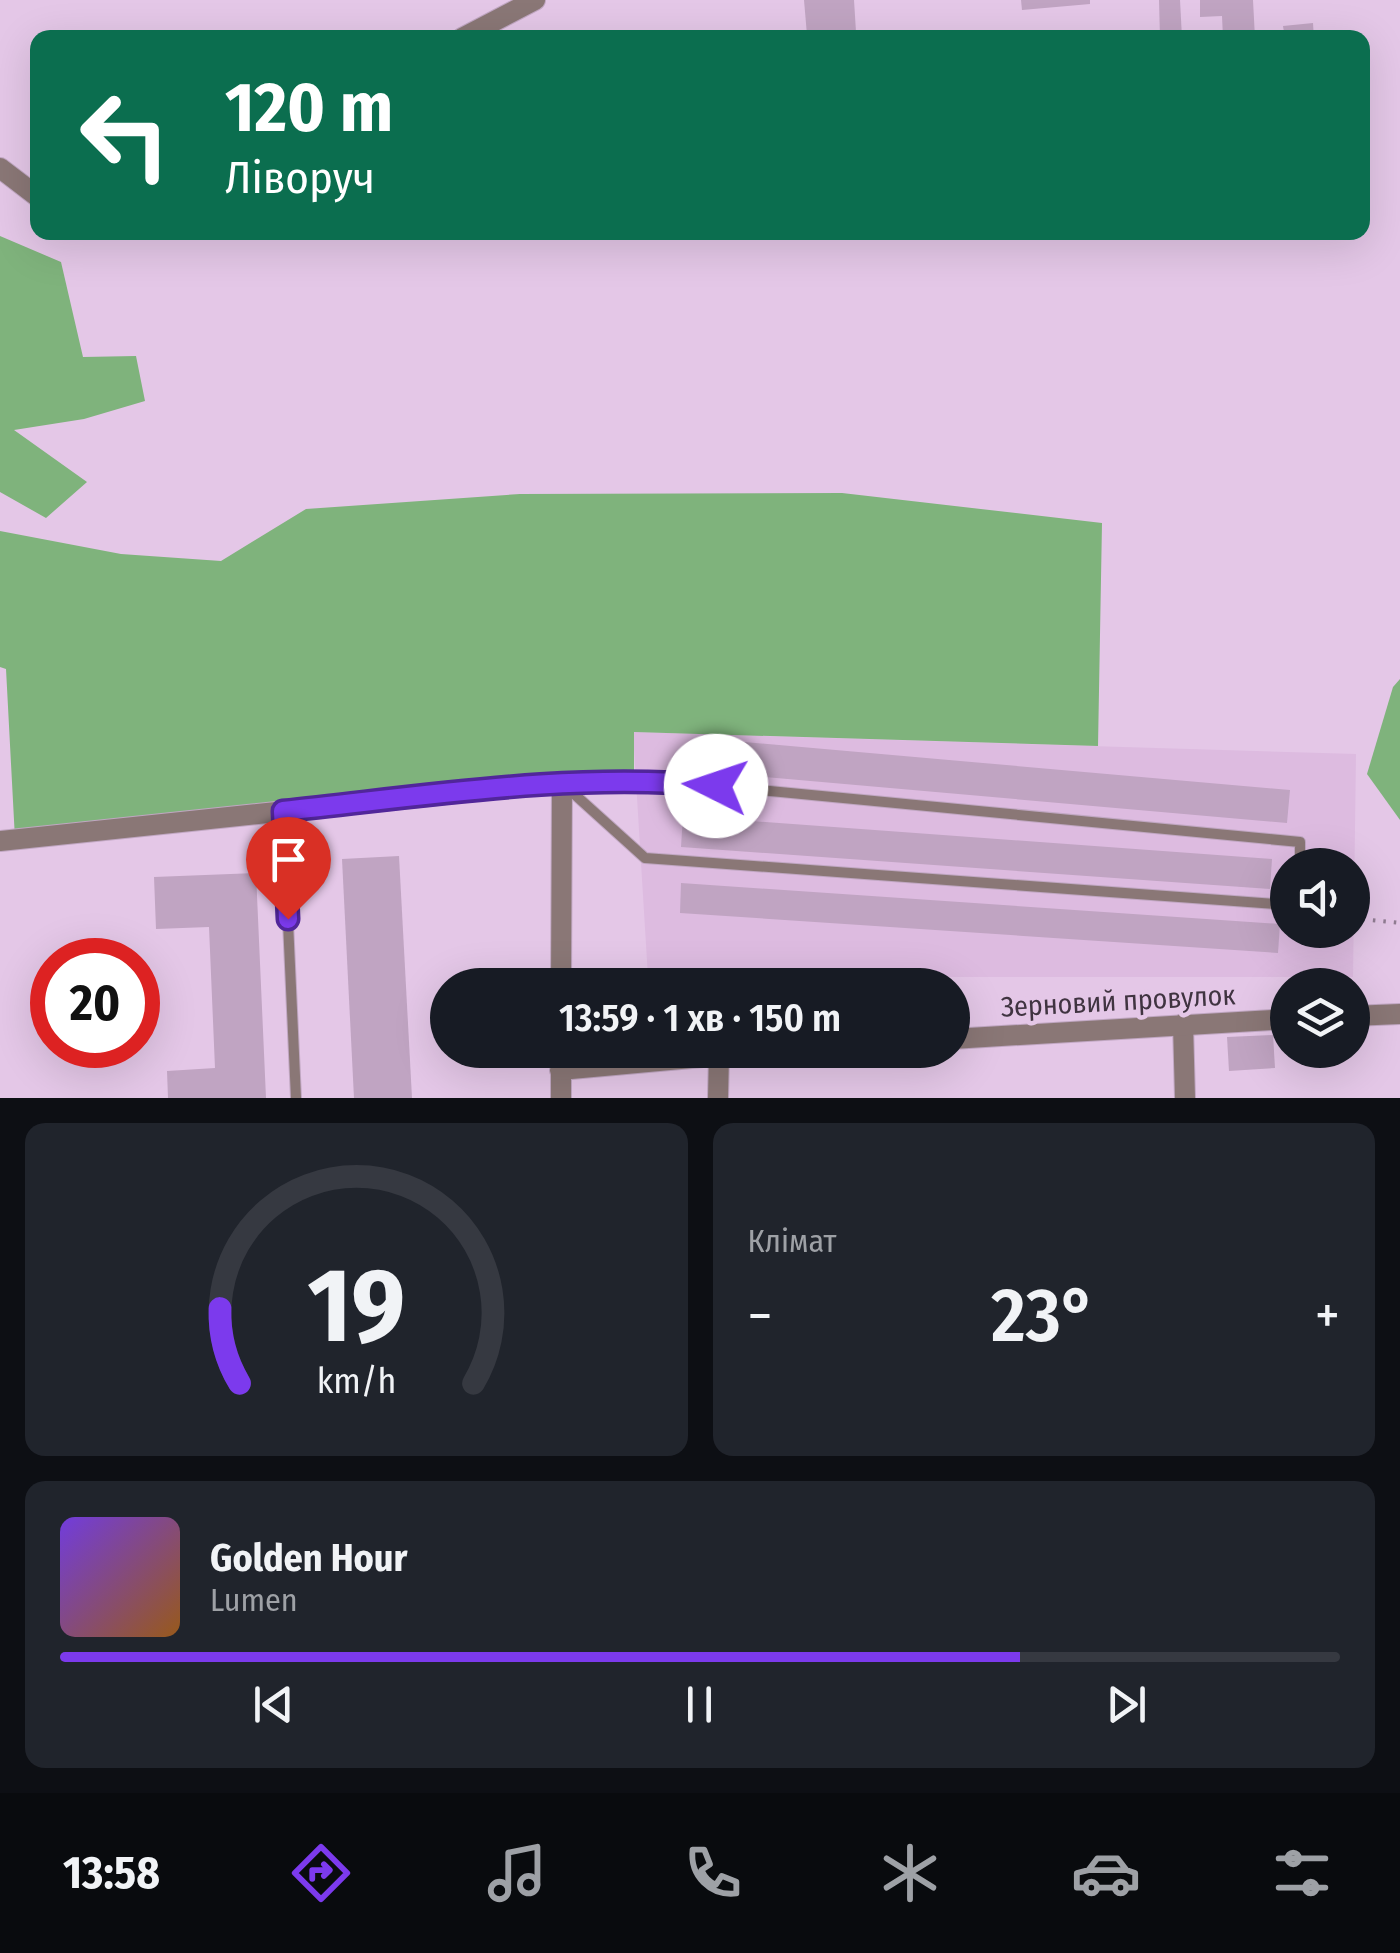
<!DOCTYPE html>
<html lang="uk">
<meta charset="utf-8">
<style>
:root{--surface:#171b24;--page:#20242c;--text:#f1f3f6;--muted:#9ea1a6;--line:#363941;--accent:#7c3aed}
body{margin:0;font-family:"Fira Sans Condensed",sans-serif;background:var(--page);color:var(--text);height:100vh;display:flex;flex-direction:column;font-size:38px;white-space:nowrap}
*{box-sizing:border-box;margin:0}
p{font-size:32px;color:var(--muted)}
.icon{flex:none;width:55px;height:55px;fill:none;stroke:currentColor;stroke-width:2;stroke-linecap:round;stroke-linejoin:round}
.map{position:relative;height:1098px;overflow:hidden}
.sheet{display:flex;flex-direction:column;gap:25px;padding:25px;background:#0d0f14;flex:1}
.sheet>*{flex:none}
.hud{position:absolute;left:30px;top:30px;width:1340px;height:210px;border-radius:20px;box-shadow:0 10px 40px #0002;background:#0b6e4f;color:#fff;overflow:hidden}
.buttons{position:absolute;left:1270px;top:848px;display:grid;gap:20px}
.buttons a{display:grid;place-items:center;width:100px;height:100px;border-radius:50%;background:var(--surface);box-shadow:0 10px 40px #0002;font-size:50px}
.speed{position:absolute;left:30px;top:938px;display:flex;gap:20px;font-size:50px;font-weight:700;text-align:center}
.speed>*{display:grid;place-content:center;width:130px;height:130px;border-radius:50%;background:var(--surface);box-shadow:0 10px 40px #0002;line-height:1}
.speed .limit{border:15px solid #d22;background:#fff;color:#111}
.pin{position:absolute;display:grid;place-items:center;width:85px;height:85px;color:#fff;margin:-102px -42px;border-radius:50% 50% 50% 0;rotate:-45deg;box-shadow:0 0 10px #0007}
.pin .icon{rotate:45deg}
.me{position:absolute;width:110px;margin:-55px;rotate:274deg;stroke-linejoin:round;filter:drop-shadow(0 0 8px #0008)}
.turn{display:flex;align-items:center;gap:35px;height:210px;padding:0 30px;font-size:45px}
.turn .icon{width:130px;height:130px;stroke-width:2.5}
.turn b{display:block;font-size:70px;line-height:85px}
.big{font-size:75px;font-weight:600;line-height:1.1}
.sheet .widget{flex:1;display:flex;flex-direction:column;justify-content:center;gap:15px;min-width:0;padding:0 35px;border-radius:20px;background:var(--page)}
.sheet .dial{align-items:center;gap:0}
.dial svg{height:260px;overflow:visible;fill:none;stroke:var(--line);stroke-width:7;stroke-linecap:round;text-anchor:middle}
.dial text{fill:var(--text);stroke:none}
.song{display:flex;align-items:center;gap:30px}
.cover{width:120px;height:120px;border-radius:15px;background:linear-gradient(135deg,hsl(260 70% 55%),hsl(30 70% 35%))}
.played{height:10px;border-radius:5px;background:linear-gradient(90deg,var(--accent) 75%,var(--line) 75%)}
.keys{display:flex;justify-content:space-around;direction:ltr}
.heat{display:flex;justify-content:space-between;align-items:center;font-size:55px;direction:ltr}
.sheet .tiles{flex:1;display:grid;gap:25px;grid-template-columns:1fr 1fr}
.widget:last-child{grid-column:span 2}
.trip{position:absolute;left:430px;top:968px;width:540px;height:100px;border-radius:50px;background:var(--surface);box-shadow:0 10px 40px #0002;font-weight:600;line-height:100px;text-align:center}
.tabs{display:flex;height:160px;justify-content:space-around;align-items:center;background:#090b0e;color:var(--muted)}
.tabs .icon{width:70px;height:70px}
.tabs .current{color:var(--accent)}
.tabs b{font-size:45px;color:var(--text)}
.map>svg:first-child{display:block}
.built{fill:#ddbbe0;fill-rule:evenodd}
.green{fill:#7fb37c}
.building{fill:#c0a4c2}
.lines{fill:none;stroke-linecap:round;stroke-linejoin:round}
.lane-casing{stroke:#c0a7c2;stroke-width:12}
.street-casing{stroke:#c0a7c2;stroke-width:22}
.path{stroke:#917d93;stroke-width:4;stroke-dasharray:2.5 8;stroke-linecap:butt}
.lane{stroke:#8a7776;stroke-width:10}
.street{stroke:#8a7776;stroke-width:20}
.route-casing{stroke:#51269a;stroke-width:25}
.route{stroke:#7c3aed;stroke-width:18}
.labels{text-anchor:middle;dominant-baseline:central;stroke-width:9;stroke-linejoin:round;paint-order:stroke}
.street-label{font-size:28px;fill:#403441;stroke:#e4c7e7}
</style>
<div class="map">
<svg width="1400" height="1098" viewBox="0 0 1400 1098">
<rect width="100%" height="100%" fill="#e4c7e7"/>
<path class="built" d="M 633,732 L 1356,754 L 1353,977 L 648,977 ZM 1288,865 L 1352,865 L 1352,930 L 1288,930 Z"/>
<g class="green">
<polygon points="0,236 61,262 83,357 136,356 145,401 84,419 14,430 87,482 46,518 0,492"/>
<polygon points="842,493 1102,523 1098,746 634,732 634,782 562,782 15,839 6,669 0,667 0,531 121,554 221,561 306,509 520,494"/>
<polygon points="1400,679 1400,820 1367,774 1393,687"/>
</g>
<g class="building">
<polygon points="804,0 854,0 856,32 807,35"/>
<polygon points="1021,0 1090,0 1090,4 1022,10"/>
<polygon points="1159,0 1180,0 1182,38 1160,38"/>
<polygon points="1200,0 1253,0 1255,38 1223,38 1222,16 1200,17"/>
<polygon points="1313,23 1314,38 1285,38 1283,26"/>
<polygon points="710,739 1290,790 1287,823 708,772"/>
<polygon points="683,816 1272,859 1270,889 681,847"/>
<polygon points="399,856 412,1098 354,1098 342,859"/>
<polygon points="256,873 266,1098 168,1098 167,1071 215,1068 209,927 156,929 154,877"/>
<polygon points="681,883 1280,924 1278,953 680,913"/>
<polygon points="1273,1035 1275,1068 1229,1071 1227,1037"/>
</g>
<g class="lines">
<g class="lane-casing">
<g id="lane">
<polyline points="562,782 677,782 1300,842 1300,865"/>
<polyline points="562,783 645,858 1288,905"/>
<polyline points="283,812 296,1098"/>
</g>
</g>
<g class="street-casing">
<g id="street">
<polyline points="462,38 535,0"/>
<polyline points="0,168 38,197"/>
<polyline points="0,841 562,782 561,985"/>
<polyline points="1352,1016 1400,1014"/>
<polyline points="1183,1024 1185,1098"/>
<polyline points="952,1039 1288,1019"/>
<polyline points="561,1050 561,1098"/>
<polyline points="560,1070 781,1050"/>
<polyline points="718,1098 719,1054"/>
</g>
</g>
<polyline class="path" points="1352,918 1400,923"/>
<use href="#lane" class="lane"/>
<use href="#street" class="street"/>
</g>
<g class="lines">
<g class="route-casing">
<path id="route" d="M 288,919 L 283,811 C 427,796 572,772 716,786"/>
</g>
<use href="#route" class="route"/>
</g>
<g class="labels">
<g class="street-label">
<text transform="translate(1118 1001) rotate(-3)">Зерновий провулок</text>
</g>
</g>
</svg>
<div class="buttons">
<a><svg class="icon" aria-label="sound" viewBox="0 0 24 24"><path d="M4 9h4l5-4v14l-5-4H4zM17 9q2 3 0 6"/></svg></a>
<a><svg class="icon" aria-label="layers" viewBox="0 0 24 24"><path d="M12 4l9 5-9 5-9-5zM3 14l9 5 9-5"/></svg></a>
</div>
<div class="speed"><div class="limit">20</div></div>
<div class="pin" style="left:288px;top:919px;background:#d93025"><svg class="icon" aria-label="arrive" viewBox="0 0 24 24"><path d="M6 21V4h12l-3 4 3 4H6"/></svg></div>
<svg class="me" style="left:716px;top:786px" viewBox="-20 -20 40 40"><circle r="19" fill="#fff"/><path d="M0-13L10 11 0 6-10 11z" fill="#7c3aed"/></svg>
<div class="trip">13:59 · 1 хв · 150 m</div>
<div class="hud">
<div class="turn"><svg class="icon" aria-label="left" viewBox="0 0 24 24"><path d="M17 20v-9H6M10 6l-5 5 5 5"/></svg><div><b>120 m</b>Ліворуч</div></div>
</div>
</div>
<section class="sheet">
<div class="tiles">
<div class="widget dial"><svg viewBox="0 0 100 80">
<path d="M14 69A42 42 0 1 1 86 69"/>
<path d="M14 69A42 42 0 0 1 8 46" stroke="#7c3aed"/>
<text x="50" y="56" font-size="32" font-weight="700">19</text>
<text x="50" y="72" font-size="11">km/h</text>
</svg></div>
<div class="widget"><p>Клімат</p>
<div class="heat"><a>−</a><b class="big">23°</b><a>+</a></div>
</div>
<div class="widget">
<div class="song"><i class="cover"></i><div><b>Golden Hour</b><p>Lumen</p></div></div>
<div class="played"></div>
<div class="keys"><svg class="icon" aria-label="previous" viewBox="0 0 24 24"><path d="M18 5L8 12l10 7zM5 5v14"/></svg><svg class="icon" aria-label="pause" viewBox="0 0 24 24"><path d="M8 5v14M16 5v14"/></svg><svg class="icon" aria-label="next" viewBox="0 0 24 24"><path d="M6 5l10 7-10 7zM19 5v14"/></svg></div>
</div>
</div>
</section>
<nav class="tabs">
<b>13:58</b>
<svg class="icon current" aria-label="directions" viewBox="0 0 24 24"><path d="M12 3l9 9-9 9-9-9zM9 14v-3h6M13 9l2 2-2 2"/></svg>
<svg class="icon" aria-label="music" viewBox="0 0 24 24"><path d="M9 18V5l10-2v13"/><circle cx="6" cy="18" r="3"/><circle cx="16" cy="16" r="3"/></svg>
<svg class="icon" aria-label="phone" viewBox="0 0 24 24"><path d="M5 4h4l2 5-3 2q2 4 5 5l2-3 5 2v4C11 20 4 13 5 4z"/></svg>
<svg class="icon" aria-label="climate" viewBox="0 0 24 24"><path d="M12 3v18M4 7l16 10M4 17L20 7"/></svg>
<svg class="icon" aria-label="car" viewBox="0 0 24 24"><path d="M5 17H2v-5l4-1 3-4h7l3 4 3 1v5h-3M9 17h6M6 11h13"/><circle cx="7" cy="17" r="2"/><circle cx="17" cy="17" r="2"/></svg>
<svg class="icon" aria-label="filters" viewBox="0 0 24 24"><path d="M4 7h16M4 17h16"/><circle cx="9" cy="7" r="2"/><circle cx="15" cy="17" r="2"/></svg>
</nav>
